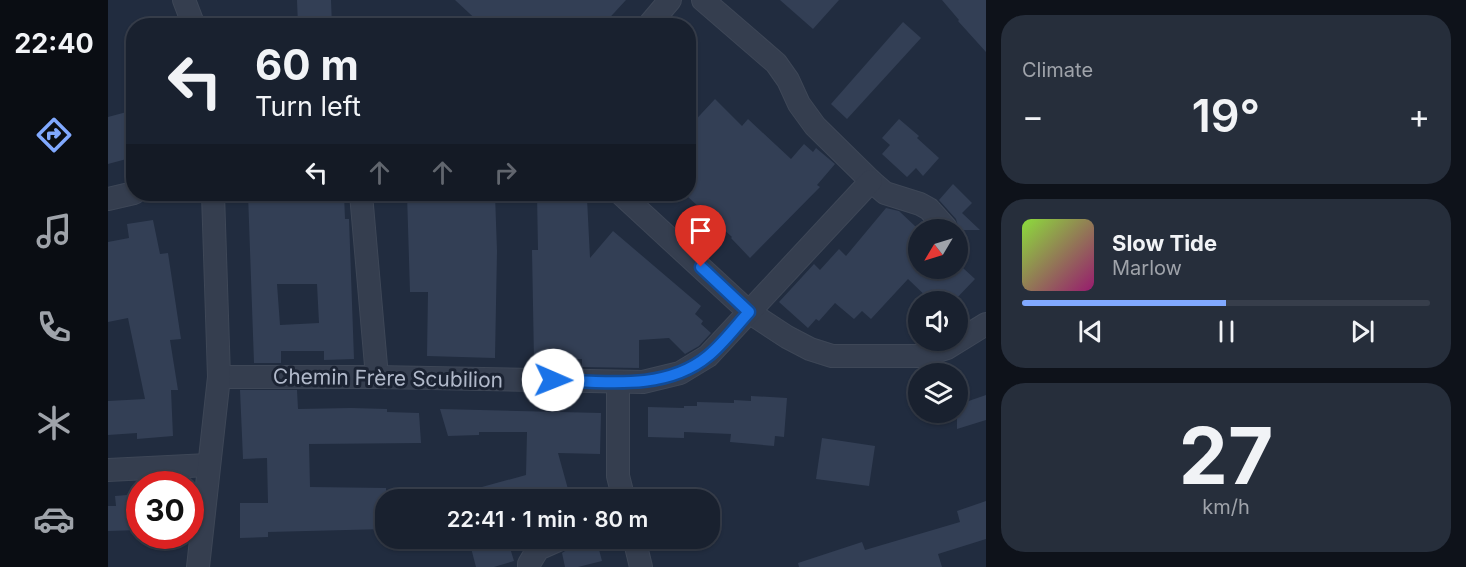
<!DOCTYPE html>
<meta charset="utf-8">
<style>
:root{--surface:#19212f;--page:#262e3b;--text:#f1f3f6;--muted:#9fa3aa;--line:#373e4b;--accent:#81a9ff}
body{margin:0;font-family:Inter,sans-serif;background:var(--page);color:var(--text);height:100vh;display:flex;flex-direction:column;font-size:22px;white-space:nowrap}
*{box-sizing:border-box;margin:0}
p{font-size:20px;color:var(--muted)}
.icon{flex:none;width:33px;height:33px;fill:none;stroke:currentColor;stroke-width:2;stroke-linecap:round;stroke-linejoin:round}
.map{position:relative;flex:1;overflow:hidden}
.side{display:flex;flex-direction:column;gap:15px;padding:15px;background:#0e121a;width:480px}
.side>*{flex:none}
.top-card{position:absolute;left:18px;top:18px;width:570px;height:183px;border-radius:24px;box-shadow:0 2px 4px #0004,0 0 0 2px var(--line);background:#19212f;color:var(--text);overflow:hidden}
.needle{width:39px;rotate:232deg}
.fabs{position:absolute;left:800px;top:219px;display:grid;gap:12px}
.fabs a{display:grid;place-items:center;width:60px;height:60px;border-radius:50%;background:var(--surface);box-shadow:0 2px 4px #0004,0 0 0 2px var(--line);font-size:30px}
.speed{position:absolute;left:18px;top:471px;display:flex;gap:12px;font-size:30px;font-weight:700;text-align:center}
.speed>*{display:grid;place-content:center;width:78px;height:78px;border-radius:50%;background:var(--surface);box-shadow:0 2px 4px #0004,0 0 0 2px var(--line);line-height:1}
.speed .limit{border:9px solid #d22;background:#fff;color:#111}
.pin{position:absolute;display:grid;place-items:center;width:51px;height:51px;color:#fff;margin:-62px -26px;border-radius:50% 50% 50% 0;rotate:-45deg;box-shadow:0 0 6px #0007}
.pin .icon{rotate:45deg}
.me{position:absolute;width:66px;margin:-33px;rotate:91deg;stroke-linejoin:round;filter:drop-shadow(0 0 4px #0008)}
.turn{display:flex;align-items:center;gap:21px;height:126px;padding:0 30px;font-size:27px}
.turn .icon{width:78px;height:78px;stroke-width:2.5}
.turn b{display:block;font-size:42px;line-height:51px}
.lanes{display:flex;align-items:center;height:57px;padding:0 30px;background:#0003;justify-content:center;gap:30px;direction:ltr}
.lanes .off{opacity:.35}
.big{font-size:45px;font-weight:600;line-height:1.1}
.side .widget{flex:1;display:flex;flex-direction:column;justify-content:center;gap:9px;min-width:0;padding:0 21px;border-radius:24px;background:var(--page)}
.side .dial{align-items:center;gap:0}
.dial b{font-size:78px;line-height:1}
.song{display:flex;align-items:center;gap:18px}
.cover{width:72px;height:72px;border-radius:9px;background:linear-gradient(135deg,hsl(90 70% 55%),hsl(320 70% 35%))}
.played{height:6px;border-radius:3px;background:linear-gradient(90deg,var(--accent) 50%,var(--line) 50%)}
.keys{display:flex;justify-content:space-around;direction:ltr}
.heat{display:flex;justify-content:space-between;align-items:center;font-size:33px;direction:ltr}
.trip{position:absolute;left:267px;top:489px;width:345px;height:60px;border-radius:24px;background:var(--surface);box-shadow:0 2px 4px #0004,0 0 0 2px var(--line);font-weight:600;line-height:60px;text-align:center}
main{display:flex;flex:1;min-height:0}
.tab-bar{display:flex;flex-direction:column;width:108px;justify-content:space-around;align-items:center;background:#0a0d13;color:var(--muted)}
.tab-bar .icon{width:42px;height:42px}
.tab-bar .current{color:var(--accent)}
.tab-bar b{font-size:27px;color:var(--text)}
.map>svg:first-child{display:block}
.building{fill:#333f55;fill-rule:evenodd}
.lines{fill:none;stroke-linecap:round;stroke-linejoin:round}
.minor-casing{stroke:#3e4757;stroke-width:24}
.minor{stroke:#353e4f;stroke-width:22}
.route-casing{stroke:#114b97;stroke-width:15}
.route{stroke:#1a73e8;stroke-width:10}
.labels{text-anchor:middle;dominant-baseline:central;stroke-width:6;stroke-linejoin:round;paint-order:stroke}
.street-label{font-size:21px;fill:#b1b9ca;stroke:#1b2333}
</style>
<main>
<nav class="tab-bar">
<b>22:40</b>
<svg class="icon current" aria-label="directions" viewBox="0 0 24 24"><path d="M12 3l9 9-9 9-9-9zM9 14v-3h6M13 9l2 2-2 2"/></svg>
<svg class="icon" aria-label="music" viewBox="0 0 24 24"><path d="M9 18V5l10-2v13"/><circle cx="6" cy="18" r="3"/><circle cx="16" cy="16" r="3"/></svg>
<svg class="icon" aria-label="phone" viewBox="0 0 24 24"><path d="M5 4h4l2 5-3 2q2 4 5 5l2-3 5 2v4C11 20 4 13 5 4z"/></svg>
<svg class="icon" aria-label="climate" viewBox="0 0 24 24"><path d="M12 3v18M4 7l16 10M4 17L20 7"/></svg>
<svg class="icon" aria-label="car" viewBox="0 0 24 24"><path d="M5 17H2v-5l4-1 3-4h7l3 4 3 1v5h-3M9 17h6M6 11h13"/><circle cx="7" cy="17" r="2"/><circle cx="17" cy="17" r="2"/></svg>
</nav>
<div class="map">
<svg width="878" height="567" viewBox="0 0 878 567">
<rect width="100%" height="100%" fill="#212c3f"/>
<g class="building">
<polygon points="189,0 223,0 224,26 190,26"/>
<polygon points="347,0 518,0 494,26 375,26"/>
<polygon points="672,0 731,0 705,29"/>
<polygon points="834,0 878,0 878,52 850,21 851,20"/>
<polygon points="795,22 813,38 739,119 723,104"/>
<polygon points="607,99 634,126 640,119 683,159 696,144 705,152 708,148 727,164 709,185 712,187 642,258 623,238 624,237 580,197 580,128"/>
<polygon points="26,110 26,157 0,164 0,117"/>
<polygon points="791,119 811,136 809,138 831,158 815,176 808,168 799,177 774,154 782,145 774,138"/>
<polygon points="845,184 864,203 854,213 872,230 851,230 848,219 831,200"/>
<path d="M 140,194 L 236,194 L 237,219 L 241,219 L 246,359 L 216,360 L 216,351 L 173,351 L 173,363 L 146,363 ZM 169,284 L 209,284 L 211,323 L 172,325 Z"/>
<polygon points="299,194 387,194 389,251 387,358 319,356 320,292 302,292"/>
<polygon points="429,194 468,194 469,199 479,198 482,258 505,231 593,306 587,314 595,321 593,324 603,333 591,346 577,354 561,338 531,340 531,368 474,367 474,359 426,360 424,250 430,250"/>
<polygon points="778,208 791,211 808,227 814,221 821,230 810,230 810,268 855,268 867,279 845,302 824,302 800,279 763,319 754,311 746,319 727,303 711,321 708,319 700,328 671,302 706,264 712,270 731,249 738,256"/>
<polygon points="45,220 52,254 60,253 73,339 62,340 70,390 63,390 65,436 29,439 29,433 0,435 0,401 37,399 20,318 0,322 0,242 21,238 19,224"/>
<polygon points="132,390 189,390 190,409 243,408 279,409 279,412 311,413 313,443 201,444 202,487 278,488 278,529 160,532 160,537 132,538 132,503 160,503 159,458 135,459"/>
<polygon points="878,395 878,420 849,429 849,405"/>
<polygon points="643,396 679,398 676,437 667,436 666,446 622,442 623,434 576,432 576,438 540,437 540,407 576,408 576,406 589,406 589,402 626,403 626,400 643,401"/>
<polygon points="332,409 493,413 492,454 450,453 463,500 353,500 352,493 418,475 419,432 371,432 371,435 340,436"/>
<polygon points="714,438 767,446 761,486 708,479"/>
<polygon points="32,494 32,530 0,531 0,506 8,506 7,496"/>
<polygon points="878,501 878,539 830,554 834,567 691,567 690,563 754,542 757,550 852,522 849,511"/>
<polygon points="368,538 399,538 406,561 386,567 368,567 363,548 370,545"/>
<polygon points="474,538 488,538 494,561 470,567 457,567 454,553 465,546 468,540"/>
</g>
<g class="lines">
<g class="minor-casing">
<g id="minor">
<polyline points="76,0 86,26"/>
<polyline points="595,0 668,63 680,80 691,104 707,126 763,181 777,193 812,204 821,209 838,228"/>
<polyline points="540,26 562,0"/>
<polyline points="253,194 269,377"/>
<polyline points="513,194 641,312 679,337 702,349 724,356 814,356 839,348 878,324"/>
<polyline points="0,199 26,193"/>
<polyline points="111,377 269,377 535,382 572,373 600,356 763,181"/>
<polyline points="510,382 510,476 516,500"/>
<polyline points="0,470 100,465"/>
<polyline points="526,538 533,567"/>
<polyline points="90,567 111,377 105,194"/>
<polyline points="421,567 421,564 430,549 455,538"/>
</g>
</g>
<use href="#minor" class="minor"/>
</g>
<g class="lines">
<g class="route-casing">
<path id="route" d="M 445,380 C 497,382 558,391 600,356 C 615,344 628,326 641,312 L 593,267"/>
</g>
<use href="#route" class="route"/>
</g>
<g class="labels">
<g class="street-label">
<text transform="translate(280 378) rotate(1)">Chemin Frère Scubilion</text>
</g>
</g>
</svg>
<div class="fabs">
<a><svg class="needle" viewBox="-14 -14 28 28"><path d="M0-13l5 13h-10z" fill="#e53935"/><path d="M0 13l5-13h-10z" fill="#9fa3aa"/></svg></a>
<a><svg class="icon" aria-label="sound" viewBox="0 0 24 24"><path d="M4 9h4l5-4v14l-5-4H4zM17 9q2 3 0 6"/></svg></a>
<a><svg class="icon" aria-label="layers" viewBox="0 0 24 24"><path d="M12 4l9 5-9 5-9-5zM3 14l9 5 9-5"/></svg></a>
</div>
<div class="speed"><div class="limit">30</div></div>
<div class="pin" style="left:593px;top:267px;background:#d93025"><svg class="icon" aria-label="arrive" viewBox="0 0 24 24"><path d="M6 21V4h12l-3 4 3 4H6"/></svg></div>
<svg class="me" style="left:445px;top:380px" viewBox="-20 -20 40 40"><circle r="19" fill="#fff"/><path d="M0-13L10 11 0 6-10 11z" fill="#1a73e8"/></svg>
<div class="trip">22:41 · 1 min · 80 m</div>
<div class="top-card">
<div class="turn"><svg class="icon" aria-label="left" viewBox="0 0 24 24"><path d="M17 20v-9H6M10 6l-5 5 5 5"/></svg><div><b>60 m</b>Turn left</div></div>
<div class="lanes"><svg class="icon" aria-label="left" viewBox="0 0 24 24"><path d="M17 20v-9H6M10 6l-5 5 5 5"/></svg><svg class="icon off" aria-label="ahead" viewBox="0 0 24 24"><path d="M12 20V5M6 11l6-6 6 6"/></svg><svg class="icon off" aria-label="ahead" viewBox="0 0 24 24"><path d="M12 20V5M6 11l6-6 6 6"/></svg><svg class="icon off" aria-label="right" viewBox="0 0 24 24"><path d="M7 20v-9h11M14 6l5 5-5 5"/></svg></div>
</div>
</div>
<section class="side">
<div class="widget"><p>Climate</p>
<div class="heat"><a>−</a><b class="big">19°</b><a>+</a></div>
</div>
<div class="widget">
<div class="song"><i class="cover"></i><div><b>Slow Tide</b><p>Marlow</p></div></div>
<div class="played"></div>
<div class="keys"><svg class="icon" aria-label="previous" viewBox="0 0 24 24"><path d="M18 5L8 12l10 7zM5 5v14"/></svg><svg class="icon" aria-label="pause" viewBox="0 0 24 24"><path d="M8 5v14M16 5v14"/></svg><svg class="icon" aria-label="next" viewBox="0 0 24 24"><path d="M6 5l10 7-10 7zM19 5v14"/></svg></div>
</div>
<div class="widget dial"><b>27</b><p>km/h</p></div>
</section>
</main>
